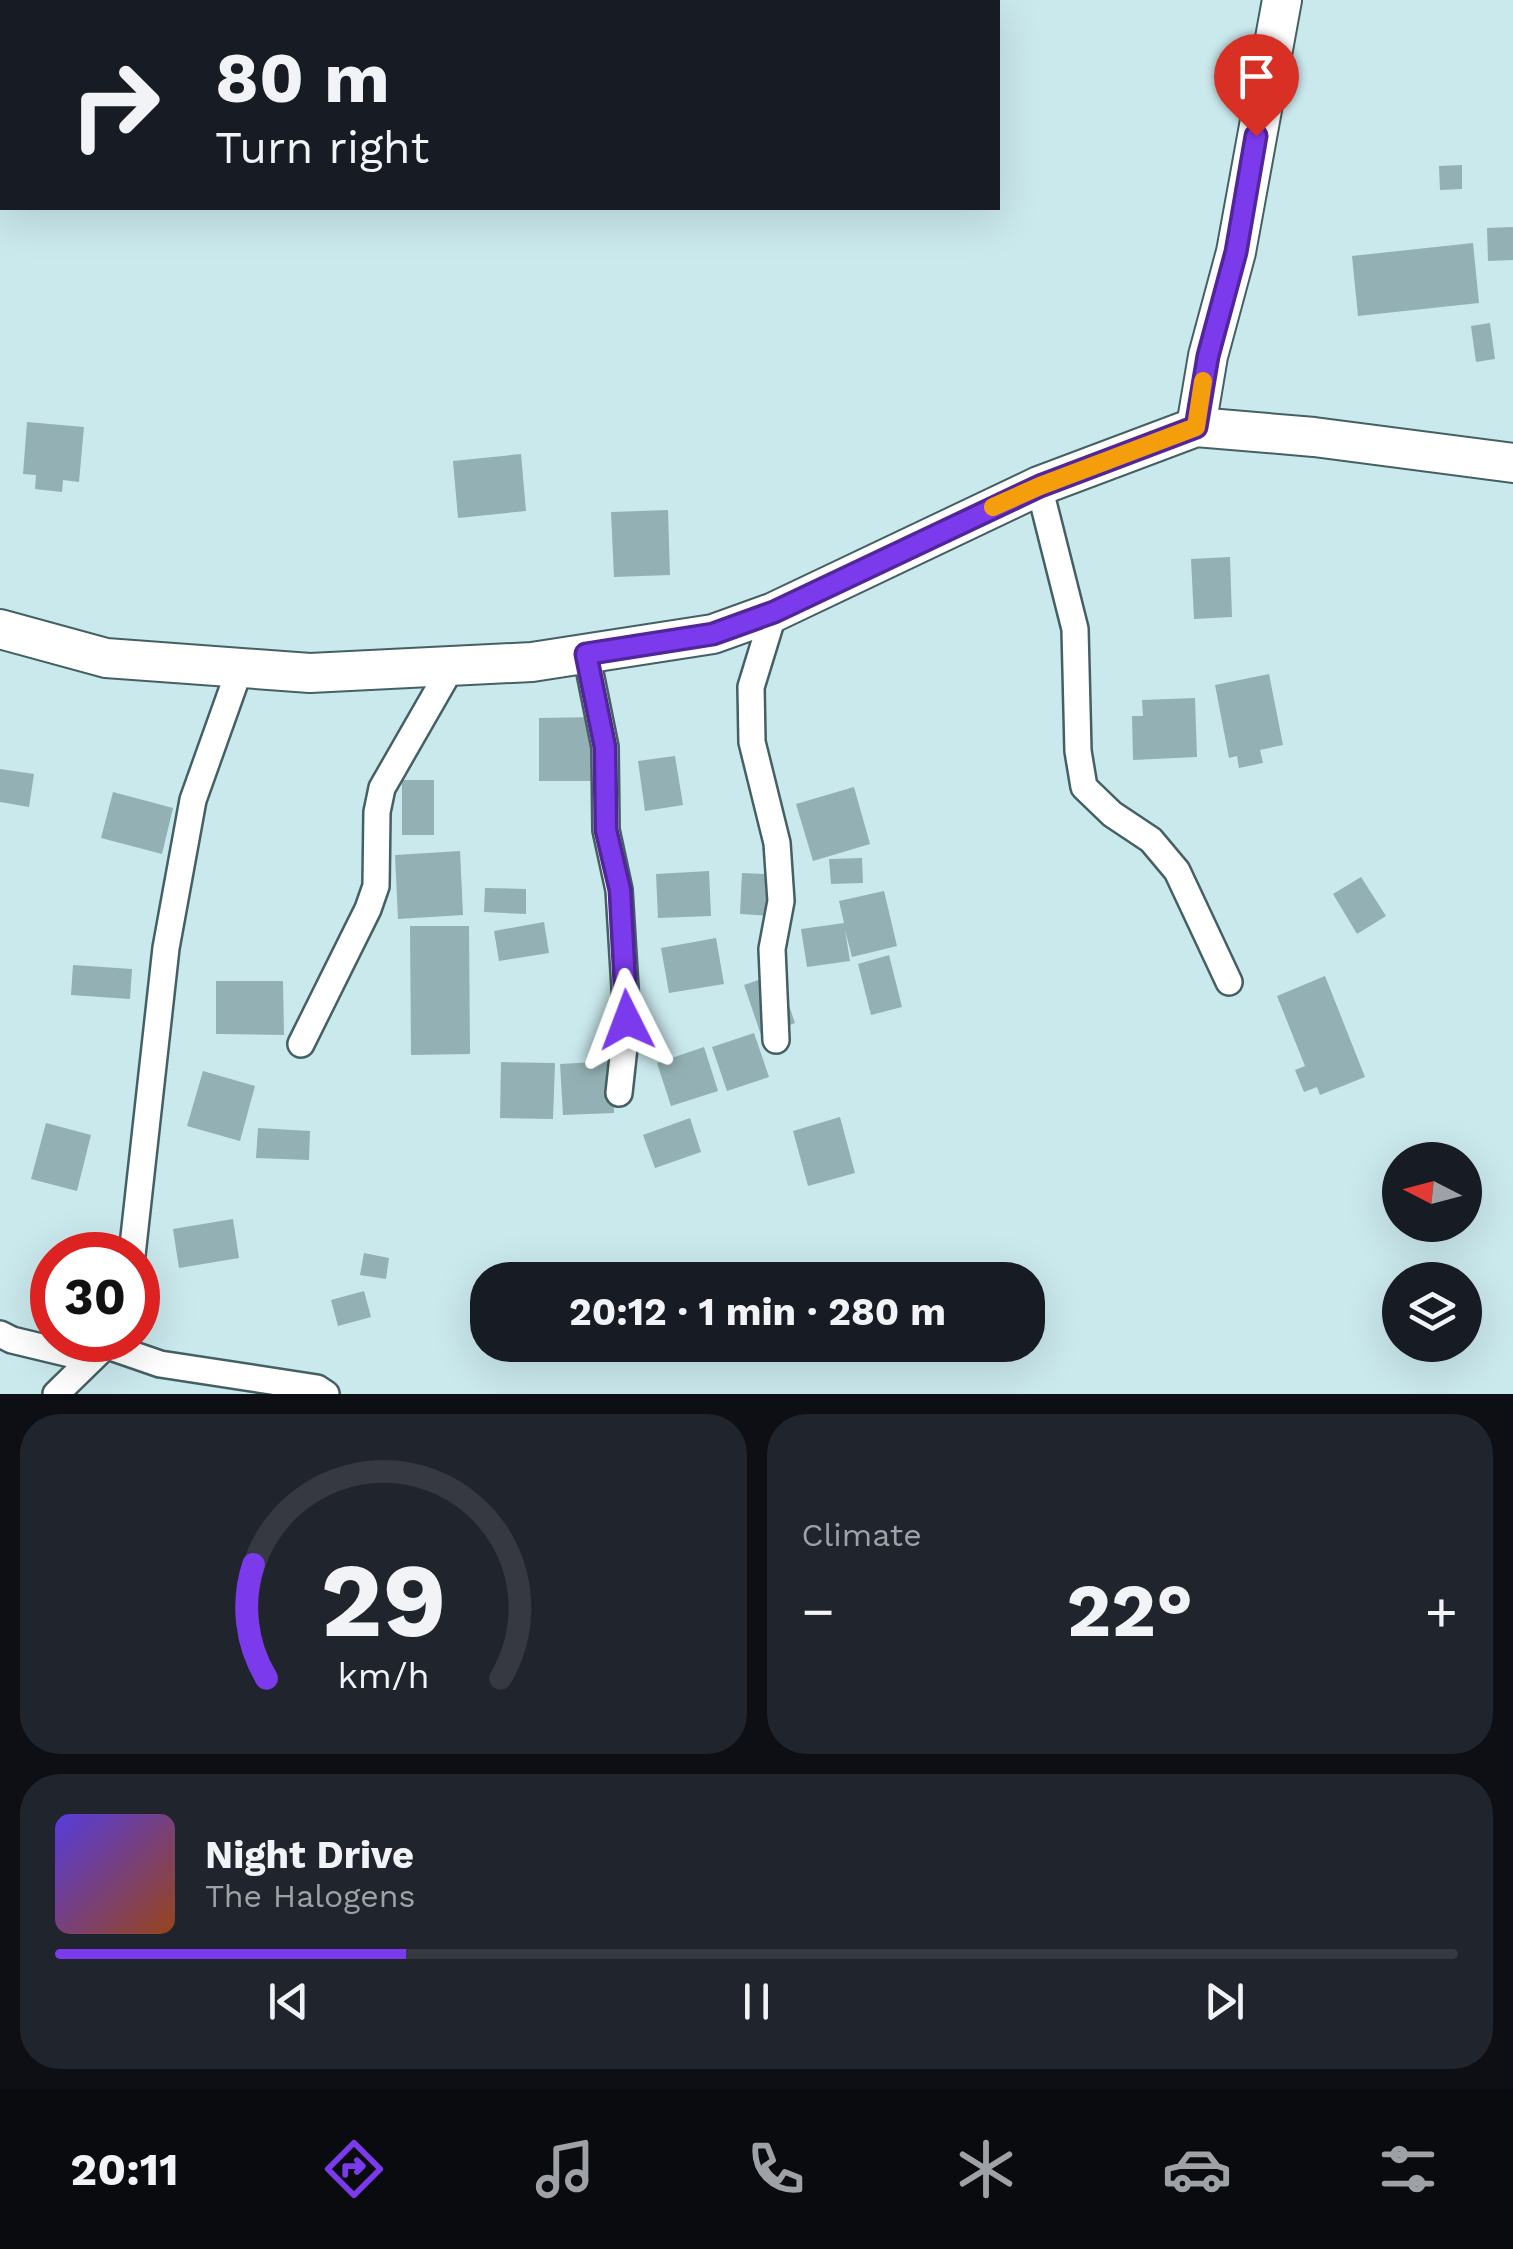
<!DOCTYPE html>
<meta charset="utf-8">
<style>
:root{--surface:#171b24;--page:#20242c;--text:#f1f3f6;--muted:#9ea1a6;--line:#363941;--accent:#7c3aed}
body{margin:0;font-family:"Work Sans",sans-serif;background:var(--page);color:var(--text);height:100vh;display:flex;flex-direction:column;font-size:38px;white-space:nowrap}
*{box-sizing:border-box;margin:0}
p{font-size:32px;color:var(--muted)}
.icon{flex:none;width:55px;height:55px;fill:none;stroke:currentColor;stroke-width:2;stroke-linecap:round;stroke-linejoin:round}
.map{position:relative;height:1394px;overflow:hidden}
.details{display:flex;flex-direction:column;gap:20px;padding:20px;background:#0d0f14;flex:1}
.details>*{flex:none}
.top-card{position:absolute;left:0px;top:0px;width:1000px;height:210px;box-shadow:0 10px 40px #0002;background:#171b24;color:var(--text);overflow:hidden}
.needle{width:65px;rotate:276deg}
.fabs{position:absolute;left:1382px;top:1142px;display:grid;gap:20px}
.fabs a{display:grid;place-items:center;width:100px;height:100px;border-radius:50%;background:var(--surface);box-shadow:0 10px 40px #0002;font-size:50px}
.speed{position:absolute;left:30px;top:1232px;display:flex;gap:20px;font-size:50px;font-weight:700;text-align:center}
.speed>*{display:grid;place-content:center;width:130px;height:130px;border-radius:50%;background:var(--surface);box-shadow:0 10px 40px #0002;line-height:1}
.speed .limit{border:15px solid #d22;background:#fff;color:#111}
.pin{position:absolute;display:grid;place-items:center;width:85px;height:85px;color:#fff;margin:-102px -42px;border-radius:50% 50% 50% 0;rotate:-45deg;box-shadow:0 0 10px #0007}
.pin .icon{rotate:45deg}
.me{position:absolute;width:110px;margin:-55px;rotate:357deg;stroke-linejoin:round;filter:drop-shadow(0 0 8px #0008)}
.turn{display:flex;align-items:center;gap:35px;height:210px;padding:0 50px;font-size:45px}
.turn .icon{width:130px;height:130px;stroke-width:2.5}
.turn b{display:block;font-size:70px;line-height:85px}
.big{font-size:75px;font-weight:700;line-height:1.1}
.details .tile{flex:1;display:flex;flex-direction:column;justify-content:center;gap:15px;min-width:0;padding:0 35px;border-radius:40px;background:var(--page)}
.details .dial{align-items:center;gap:0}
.dial svg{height:260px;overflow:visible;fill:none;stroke:var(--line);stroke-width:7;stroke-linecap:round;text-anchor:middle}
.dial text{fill:var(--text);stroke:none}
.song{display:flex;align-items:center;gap:30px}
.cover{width:120px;height:120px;border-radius:15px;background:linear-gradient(135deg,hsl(250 70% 55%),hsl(20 70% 35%))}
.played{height:10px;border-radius:5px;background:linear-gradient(90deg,var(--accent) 25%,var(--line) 25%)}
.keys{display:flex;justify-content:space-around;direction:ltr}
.heat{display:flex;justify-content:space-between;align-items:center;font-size:55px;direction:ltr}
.details .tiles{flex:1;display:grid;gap:20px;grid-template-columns:1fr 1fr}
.tile:last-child{grid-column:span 2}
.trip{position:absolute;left:470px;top:1262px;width:575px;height:100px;border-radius:40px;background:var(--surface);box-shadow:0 10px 40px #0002;font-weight:700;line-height:100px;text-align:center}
.tab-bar{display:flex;height:160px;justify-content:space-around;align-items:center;background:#090b0e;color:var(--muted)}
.tab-bar .icon{width:70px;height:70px}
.tab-bar .on{color:var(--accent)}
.tab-bar b{font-size:45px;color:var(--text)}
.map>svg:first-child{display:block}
.building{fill:#93b1b4}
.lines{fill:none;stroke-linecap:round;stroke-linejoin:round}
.street-casing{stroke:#456063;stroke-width:30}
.secondary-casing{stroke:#456063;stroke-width:42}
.street{stroke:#fff;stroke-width:25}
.secondary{stroke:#fff;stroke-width:38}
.route-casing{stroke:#51269a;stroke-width:25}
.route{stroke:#7c3aed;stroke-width:18}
.slow{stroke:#f59e0b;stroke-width:18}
</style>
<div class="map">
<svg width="1513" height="1394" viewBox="0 0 1513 1394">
<rect width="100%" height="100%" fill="#cae9ed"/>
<g class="building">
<polygon points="1462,165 1462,189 1440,190 1439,166"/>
<polygon points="1513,227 1513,260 1488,261 1487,228"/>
<polygon points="1473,243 1479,303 1358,316 1352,256"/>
<polygon points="1490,323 1495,359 1476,362 1471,326"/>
<polygon points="27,422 84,427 79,482 63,480 62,492 35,489 36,475 23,474"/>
<polygon points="521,454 526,511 458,518 453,461"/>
<polygon points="668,510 670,575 614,577 611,512"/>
<polygon points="1230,557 1232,617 1194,619 1191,559"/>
<polygon points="1269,674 1283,745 1260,750 1263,763 1239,768 1237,756 1229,758 1215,685"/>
<polygon points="1195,698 1197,757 1133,760 1132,716 1143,716 1142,700"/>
<polygon points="597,717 597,781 539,781 539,718"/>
<polygon points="675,756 683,805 645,811 638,761"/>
<polygon points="0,769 34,774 29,807 0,802"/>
<rect x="402" y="780" width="32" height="55"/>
<polygon points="854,787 870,844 813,861 796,804"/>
<polygon points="113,792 173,808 162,854 101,838"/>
<polygon points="460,851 463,915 398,919 395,855"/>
<polygon points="862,858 863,883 831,884 829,859"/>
<polygon points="709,871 711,916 658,918 656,874"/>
<polygon points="742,873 790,875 787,917 740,914"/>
<polygon points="1361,877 1386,916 1357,934 1333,894"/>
<polygon points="485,888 526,889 526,914 484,912"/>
<polygon points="884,891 897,946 852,957 845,930 850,961 807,967 801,929 844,923 839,901"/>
<polygon points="544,922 549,953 499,961 494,931"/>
<polygon points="410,926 469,926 470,1054 411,1055"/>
<polygon points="716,938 724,984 669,993 661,948"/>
<polygon points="889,955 902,1007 871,1015 858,964"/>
<polygon points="73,965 132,969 130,999 71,995"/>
<polygon points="778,973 795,1023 761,1035 744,985"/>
<polygon points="1325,976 1365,1077 1320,1095 1317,1087 1304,1092 1295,1070 1305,1066 1277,996"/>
<polygon points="216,981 283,981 284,1035 216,1034"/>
<polygon points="754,1033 769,1077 727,1091 712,1047"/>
<polygon points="704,1047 718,1091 671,1106 657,1063"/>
<polygon points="612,1061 614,1113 563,1115 560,1064"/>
<polygon points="501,1062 555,1063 553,1119 500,1118"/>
<polygon points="203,1071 255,1086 240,1141 187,1126"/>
<polygon points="840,1117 855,1173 808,1186 793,1131"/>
<polygon points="690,1118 701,1152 655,1168 643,1135"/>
<polygon points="46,1123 91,1135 77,1191 31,1179"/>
<polygon points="258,1128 310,1131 309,1160 256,1158"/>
<polygon points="233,1219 239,1258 179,1268 173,1229"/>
<polygon points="364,1253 389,1258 386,1279 360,1275"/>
<polygon points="364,1291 371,1317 338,1326 331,1300"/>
</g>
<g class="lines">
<g class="street-casing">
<g id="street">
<polyline points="1039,486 1075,629 1078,751 1084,787 1112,814 1151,840 1177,871 1229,982"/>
<polyline points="774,612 751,687 752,742 777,843 781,901 772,949 776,1040"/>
<polyline points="586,653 605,747 606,830 619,890 627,1020 619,1093"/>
<polyline points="301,1044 368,909 376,886 377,812 382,788 452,666"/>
<polyline points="132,1255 166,948 193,800 240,668"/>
<polyline points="0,1334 12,1340 91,1359"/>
<polyline points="105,1345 160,1364 317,1388 326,1394"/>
<polyline points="56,1394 99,1352"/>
</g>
</g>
<g class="secondary-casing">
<g id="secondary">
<polyline points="1196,427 1208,356 1236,252 1282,0"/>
<polyline points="0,629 106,658 310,673 532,662 713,634 774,612 1039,486 1196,427 1314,437 1513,463"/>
</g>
</g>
<use href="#street" class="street"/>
<use href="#secondary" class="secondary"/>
</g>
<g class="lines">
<g class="route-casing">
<polyline id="route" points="627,1020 620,890 606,830 605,747 586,654 713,634 774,612 1040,486 1196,427 1208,356 1236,252 1256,136"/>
</g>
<use href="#route" class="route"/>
<polyline class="slow" points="993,507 1040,486 1196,427 1203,381"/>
</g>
</svg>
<div class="fabs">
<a><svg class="needle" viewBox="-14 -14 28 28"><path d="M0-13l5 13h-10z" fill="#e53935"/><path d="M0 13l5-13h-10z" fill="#9ea1a6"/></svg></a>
<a><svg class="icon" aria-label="layers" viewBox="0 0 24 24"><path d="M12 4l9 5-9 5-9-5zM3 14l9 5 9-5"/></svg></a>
</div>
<div class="speed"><div class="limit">30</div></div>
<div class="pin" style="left:1256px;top:136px;background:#d93025"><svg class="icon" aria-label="arrive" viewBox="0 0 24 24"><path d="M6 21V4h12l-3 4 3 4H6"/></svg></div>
<svg class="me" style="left:627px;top:1020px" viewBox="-20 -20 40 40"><path d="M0-17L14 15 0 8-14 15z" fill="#7c3aed" stroke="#fff" stroke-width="4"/></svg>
<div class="trip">20:12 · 1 min · 280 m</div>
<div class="top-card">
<div class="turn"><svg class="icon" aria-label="right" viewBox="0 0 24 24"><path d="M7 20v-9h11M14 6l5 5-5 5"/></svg><div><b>80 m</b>Turn right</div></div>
</div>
</div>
<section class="details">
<div class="tiles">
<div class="tile dial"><svg viewBox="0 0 100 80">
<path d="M14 69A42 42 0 1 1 86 69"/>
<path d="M14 69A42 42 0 0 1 10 34" stroke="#7c3aed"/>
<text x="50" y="56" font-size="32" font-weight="700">29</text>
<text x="50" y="72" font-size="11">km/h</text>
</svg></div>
<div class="tile"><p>Climate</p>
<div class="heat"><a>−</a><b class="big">22°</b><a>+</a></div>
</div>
<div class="tile">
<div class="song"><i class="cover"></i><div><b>Night Drive</b><p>The Halogens</p></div></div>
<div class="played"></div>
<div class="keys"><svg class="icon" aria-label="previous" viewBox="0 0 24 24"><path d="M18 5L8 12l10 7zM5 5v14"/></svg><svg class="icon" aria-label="pause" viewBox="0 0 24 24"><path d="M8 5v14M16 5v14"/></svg><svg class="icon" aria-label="next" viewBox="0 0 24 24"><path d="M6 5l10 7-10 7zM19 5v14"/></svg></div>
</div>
</div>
</section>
<nav class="tab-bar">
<b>20:11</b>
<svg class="icon on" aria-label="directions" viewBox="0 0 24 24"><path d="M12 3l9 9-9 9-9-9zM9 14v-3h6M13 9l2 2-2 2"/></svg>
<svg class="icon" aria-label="music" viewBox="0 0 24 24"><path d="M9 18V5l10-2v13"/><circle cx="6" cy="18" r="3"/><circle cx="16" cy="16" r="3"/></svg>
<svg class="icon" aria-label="phone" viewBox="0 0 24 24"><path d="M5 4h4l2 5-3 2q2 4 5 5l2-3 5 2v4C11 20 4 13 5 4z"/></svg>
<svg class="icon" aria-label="climate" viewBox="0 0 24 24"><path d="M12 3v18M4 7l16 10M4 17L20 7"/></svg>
<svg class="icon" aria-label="car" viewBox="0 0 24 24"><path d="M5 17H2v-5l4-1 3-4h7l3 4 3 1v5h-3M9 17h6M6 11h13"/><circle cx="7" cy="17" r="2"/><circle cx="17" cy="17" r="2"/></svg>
<svg class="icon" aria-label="filters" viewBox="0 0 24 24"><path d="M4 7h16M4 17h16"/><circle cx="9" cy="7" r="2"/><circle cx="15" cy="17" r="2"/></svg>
</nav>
